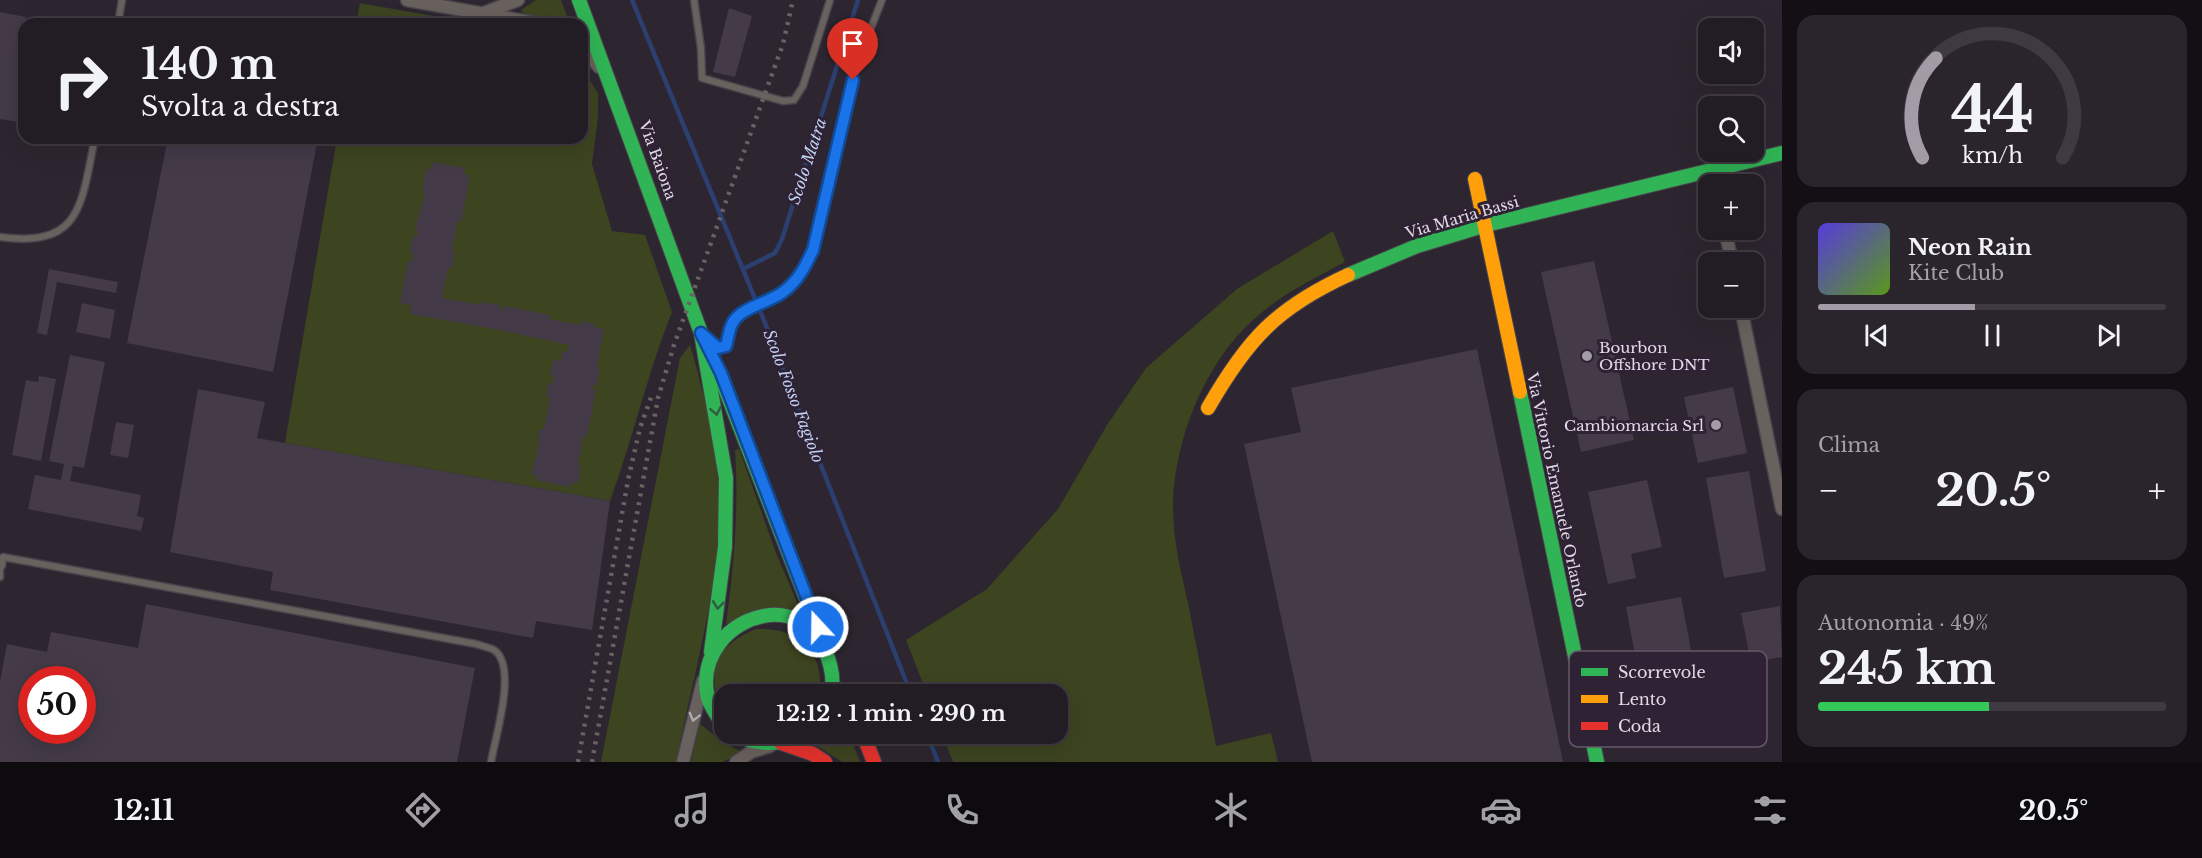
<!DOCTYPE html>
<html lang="it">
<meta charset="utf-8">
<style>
:root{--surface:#221c24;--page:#2a252c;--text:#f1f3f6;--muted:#a2a1a6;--line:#3f3a41;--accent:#a39ba6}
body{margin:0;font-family:"Libre Baskerville",serif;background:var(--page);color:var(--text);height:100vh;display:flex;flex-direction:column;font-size:22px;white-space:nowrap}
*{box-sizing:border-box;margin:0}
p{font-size:20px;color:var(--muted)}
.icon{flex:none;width:33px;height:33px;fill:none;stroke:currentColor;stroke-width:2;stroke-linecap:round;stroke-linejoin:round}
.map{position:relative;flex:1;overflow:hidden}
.panel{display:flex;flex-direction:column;gap:15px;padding:15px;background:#130f14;width:420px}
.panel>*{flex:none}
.banner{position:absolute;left:18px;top:18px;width:570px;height:126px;border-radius:18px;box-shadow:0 6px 24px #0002,0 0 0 2px var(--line);background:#221c24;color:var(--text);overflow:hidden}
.tools{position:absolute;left:1698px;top:18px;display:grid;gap:12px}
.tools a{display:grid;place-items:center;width:66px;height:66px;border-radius:12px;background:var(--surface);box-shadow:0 6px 24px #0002,0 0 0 2px var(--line);font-size:30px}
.speed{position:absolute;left:18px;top:666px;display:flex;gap:12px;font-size:30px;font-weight:700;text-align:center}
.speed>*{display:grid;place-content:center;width:78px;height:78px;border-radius:50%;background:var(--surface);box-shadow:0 6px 24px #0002,0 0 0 2px var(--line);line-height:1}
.speed .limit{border:9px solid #d22;background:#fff;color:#111}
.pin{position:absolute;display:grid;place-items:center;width:51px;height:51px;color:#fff;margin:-62px -26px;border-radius:50% 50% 50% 0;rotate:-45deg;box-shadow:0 0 6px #0007}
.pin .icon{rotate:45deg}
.me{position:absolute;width:66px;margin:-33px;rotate:339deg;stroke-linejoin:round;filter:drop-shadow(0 0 4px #0008)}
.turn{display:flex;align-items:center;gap:21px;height:126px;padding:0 24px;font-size:27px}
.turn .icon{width:78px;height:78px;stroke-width:2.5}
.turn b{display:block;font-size:42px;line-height:51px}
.big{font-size:45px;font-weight:800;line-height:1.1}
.panel .tile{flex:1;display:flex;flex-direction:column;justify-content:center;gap:9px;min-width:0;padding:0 21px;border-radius:18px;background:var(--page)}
.panel .dial{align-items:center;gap:0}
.dial svg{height:156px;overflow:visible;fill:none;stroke:var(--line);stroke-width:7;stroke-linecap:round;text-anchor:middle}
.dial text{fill:var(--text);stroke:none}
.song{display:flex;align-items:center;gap:18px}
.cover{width:72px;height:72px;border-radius:9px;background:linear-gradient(135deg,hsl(250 70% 55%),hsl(90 70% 35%))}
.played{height:6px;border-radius:3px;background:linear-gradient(90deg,var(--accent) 45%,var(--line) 45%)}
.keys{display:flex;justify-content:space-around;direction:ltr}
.heat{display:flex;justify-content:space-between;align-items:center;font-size:33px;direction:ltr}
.charge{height:9px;border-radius:4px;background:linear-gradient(90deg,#34c759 49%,var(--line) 0)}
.trip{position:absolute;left:714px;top:684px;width:354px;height:60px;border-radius:18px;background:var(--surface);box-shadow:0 6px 24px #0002,0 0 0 2px var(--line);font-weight:800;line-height:60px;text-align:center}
.dock{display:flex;height:96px;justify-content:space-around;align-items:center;background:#0e0b0e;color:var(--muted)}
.dock .icon{width:42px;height:42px}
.dock .current{color:var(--accent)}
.dock b{font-size:27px;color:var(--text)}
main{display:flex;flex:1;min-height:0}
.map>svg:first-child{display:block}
.green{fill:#3d4420}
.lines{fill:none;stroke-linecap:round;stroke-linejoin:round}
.stream{stroke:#2b3f70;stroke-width:4.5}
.building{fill:#443a48;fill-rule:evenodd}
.lane-casing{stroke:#49444c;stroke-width:9}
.street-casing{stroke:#49444c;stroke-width:15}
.fast-casing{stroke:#49444c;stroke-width:16}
.slow-casing{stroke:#49444c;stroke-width:16}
.jam-casing{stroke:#49444c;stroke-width:16}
.lane{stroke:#69615d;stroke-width:6}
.street{stroke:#69615d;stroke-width:12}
.fast{stroke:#30b455;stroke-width:14}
.slow{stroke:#ff9f0a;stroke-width:14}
.jam{stroke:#e5322d;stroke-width:14}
.rail{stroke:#686263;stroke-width:4.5;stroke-dasharray:3 6;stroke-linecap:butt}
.oneway{stroke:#2f5c41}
.oneway2{stroke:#b2aaaf}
.route-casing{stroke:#114b97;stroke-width:15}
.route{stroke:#1a73e8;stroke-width:10}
.poi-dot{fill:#a39ba6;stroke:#2e2234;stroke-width:2}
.labels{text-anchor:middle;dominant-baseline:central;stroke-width:6;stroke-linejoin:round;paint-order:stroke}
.street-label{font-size:15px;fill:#e2dae6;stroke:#2e2234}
.poi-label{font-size:15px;fill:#e2dae6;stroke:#2e2234;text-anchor:start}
.water-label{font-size:16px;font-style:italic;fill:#c1d1f2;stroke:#2e2234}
.key{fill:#2e2234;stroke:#645969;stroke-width:1.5}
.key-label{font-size:16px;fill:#e2dae6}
</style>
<main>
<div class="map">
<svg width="1782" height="762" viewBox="0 0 1782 762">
<rect width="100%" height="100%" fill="#2d2630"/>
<g class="green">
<polygon points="536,0 561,0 570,24 559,24 523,14 521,10"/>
<polygon points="360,3 477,24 356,24"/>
<path d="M 582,67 L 598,94 L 598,117 L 592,164 L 612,231 L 645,235 L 672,312 C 647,374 633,439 610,501 L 285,443 L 337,138 L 582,138 Z"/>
<path d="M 1333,231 L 1345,262 C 1313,279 1280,295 1253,320 C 1204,364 1173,443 1173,508 C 1173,540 1181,572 1188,603 C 1197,650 1207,698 1216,746 L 1271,733 L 1278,762 L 953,762 L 942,734 L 1058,734 L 1058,694 L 927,694 L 906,640 L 987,589 L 1058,509 L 1107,425 L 1146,368 L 1237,289 Z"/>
<path d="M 690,345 C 705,396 721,463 719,515 C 717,598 692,681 676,762 L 601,762 L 680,358 Z"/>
<path d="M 739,449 L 776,553 L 804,619 L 726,624 C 734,565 739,509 735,450 Z"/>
<path d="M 756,629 C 799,627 824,651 820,694 L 724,694 L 724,715 C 705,675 713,646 756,629 Z"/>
<polygon points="700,724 723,742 741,752 723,762 691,762"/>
<polygon points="820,734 849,734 860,762 842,762 811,742"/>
</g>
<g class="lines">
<g class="stream">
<polyline points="632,0 765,323 911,694"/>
<polyline points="743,269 775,253 782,239 858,0"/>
<polyline points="927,734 938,762"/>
</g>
</g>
<g class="building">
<polygon points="729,8 752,16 735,77 713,72"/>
<polygon points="0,12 26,17 23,32 24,123 0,119"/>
<polygon points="168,138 318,138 273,372 127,343"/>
<polygon points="432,162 465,168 463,174 470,176 461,222 457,221 452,250 455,251 452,268 448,268 442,298 481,305 482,302 500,305 499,309 503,310 504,306 550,315 549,319 580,325 581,321 595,324 594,327 604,329 597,367 600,367 597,385 594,384 592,389 596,390 587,436 583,436 578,466 581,466 578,482 571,483 570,487 536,480 537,476 531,473 538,451 539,429 544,430 550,398 546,397 548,383 553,384 554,375 550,375 553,361 561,360 563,351 567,352 569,345 500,330 410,314 411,305 400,303 408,261 412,262 413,254 410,253 413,236 417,236 418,231 415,230 425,194 422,193 426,170 431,168"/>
<polygon points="1594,261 1634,440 1581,452 1541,272"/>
<polygon points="49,269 118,282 116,293 57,282 47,335 37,333"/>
<polygon points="82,303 115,310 110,339 76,332"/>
<polygon points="1477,349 1563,762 1312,762 1244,444 1301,432 1291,388"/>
<polygon points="70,355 105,362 84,468 73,466 70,481 141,495 137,516 144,518 141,531 28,509 35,475 61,480 64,464 49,461"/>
<polygon points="39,376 56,379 41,461 12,455 26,380 38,382"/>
<polygon points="1733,387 1747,453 1698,463 1684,397"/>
<polygon points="198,389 265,402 257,438 610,501 592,630 536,621 533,638 270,590 273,572 170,552"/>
<polygon points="116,422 134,425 128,458 110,455"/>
<polygon points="1749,471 1766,571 1724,578 1706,478"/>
<polygon points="1647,480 1662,547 1631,554 1636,578 1608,584 1588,492"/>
<polygon points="1681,597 1707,735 1652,745 1626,607"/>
<path d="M 146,604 L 475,668 L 457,762 L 0,762 L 0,682 L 7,644 L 47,652 L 51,632 L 138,648 ZM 32,680 L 82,680 L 82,730 L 32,730 Z"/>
<polygon points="1780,606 1782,657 1751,662 1741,613"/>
</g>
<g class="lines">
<g class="lane-casing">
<g id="lane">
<polyline points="694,0 701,48 702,78 783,101 794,100 803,86 830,0"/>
<polyline points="118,24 122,0"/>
<path d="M 0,237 C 83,248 81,203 95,138"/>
<path d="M 706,337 L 718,348 L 727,347 C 728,339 729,327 734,321 C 749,301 787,302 803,271 C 824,231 830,166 841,121 C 851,79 866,40 882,0"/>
<polyline points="0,566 0,577"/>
<path d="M 2,566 L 3,557 L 476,644 C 481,646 489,647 494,650 C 518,666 495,738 491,762"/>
</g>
</g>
<g class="street-casing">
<g id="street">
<polyline points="407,0 541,24"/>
<polyline points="486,12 518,0"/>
<polyline points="582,47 599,67"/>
<polyline points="1725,230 1732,262"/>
<polyline points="1741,308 1782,509"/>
<polyline points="683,762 703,681"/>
<polyline points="736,762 751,752 770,746"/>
</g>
</g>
<g class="fast-casing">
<g id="fast">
<polyline points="579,0 701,333 726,478 725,547 711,652"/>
<polyline points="1348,275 1417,246 1486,225 1782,153"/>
<polyline points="712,355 825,647"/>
<polyline points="1520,392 1597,762"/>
<path d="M 724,726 C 719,718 711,708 708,698 C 698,657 729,619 770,615 C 812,611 837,658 832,694"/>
<path d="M 735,734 C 757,746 782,746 804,734"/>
</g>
</g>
<g class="slow-casing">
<g id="slow">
<polyline points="1475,179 1520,392"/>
<path d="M 1208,408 C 1247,340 1276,308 1348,275"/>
</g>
</g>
<g class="jam-casing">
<g id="jam">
<polyline points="863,734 874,762"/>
<polyline points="781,743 813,754 825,762"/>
</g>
</g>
<use href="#lane" class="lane"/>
<use href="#street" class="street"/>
<use href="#fast" class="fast"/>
<use href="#slow" class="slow"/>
<use href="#jam" class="jam"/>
<g class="rail">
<polyline points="578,762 628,480 640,428 653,392"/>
<polyline points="592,762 658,398 674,345 783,44 793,0"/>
</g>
</g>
<defs><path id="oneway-chevron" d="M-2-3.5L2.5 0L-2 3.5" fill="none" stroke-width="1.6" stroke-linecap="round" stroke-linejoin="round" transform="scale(1.5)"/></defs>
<g class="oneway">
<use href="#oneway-chevron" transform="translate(716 411) rotate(79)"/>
<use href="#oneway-chevron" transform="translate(718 605) rotate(97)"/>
</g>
<use class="oneway2" href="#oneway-chevron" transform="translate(694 717) rotate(104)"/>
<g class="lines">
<g class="route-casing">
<path id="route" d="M 818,627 L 721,373 L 701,333 L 718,348 L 726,346 C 728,339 729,330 732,324 C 740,307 769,303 783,292 C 798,281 805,267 813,250 L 853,80"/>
</g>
<use href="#route" class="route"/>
</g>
<g class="poi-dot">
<circle cx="1587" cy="356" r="6"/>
<circle cx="1716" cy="425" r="6"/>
</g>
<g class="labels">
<g class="street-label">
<text transform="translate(658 160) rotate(70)">Via Baiona</text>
<text transform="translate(1462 217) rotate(-16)">Via Maria Bassi</text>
<text transform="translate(1557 490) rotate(78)">Via Vittorio Emanuele Orlando</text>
</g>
<g class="poi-label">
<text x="1599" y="347">Bourbon<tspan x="1599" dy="17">Offshore DNT</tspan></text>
<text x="1704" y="425" text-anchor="end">Cambiomarcia Srl</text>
</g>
<g class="water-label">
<text transform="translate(807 161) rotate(-72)">Scolo Matra</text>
<text transform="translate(794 396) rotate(69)">Scolo Fosso Fagiolo</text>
</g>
</g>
<rect x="1569" y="651" width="198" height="96" rx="9" class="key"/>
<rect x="1581" y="668" width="27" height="8" fill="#30b455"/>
<rect x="1581" y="695" width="27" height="8" fill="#ff9f0a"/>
<rect x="1581" y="722" width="27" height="8" fill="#e5322d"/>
<g class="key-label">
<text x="1618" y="678">Scorrevole</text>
<text x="1618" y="705">Lento</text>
<text x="1618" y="732">Coda</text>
</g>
</svg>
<div class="tools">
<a><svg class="icon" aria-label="sound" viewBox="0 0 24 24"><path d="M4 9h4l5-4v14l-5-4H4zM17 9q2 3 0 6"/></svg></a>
<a><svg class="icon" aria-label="search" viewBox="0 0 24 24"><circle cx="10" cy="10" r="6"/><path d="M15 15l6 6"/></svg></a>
<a>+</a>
<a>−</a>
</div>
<div class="speed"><div class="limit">50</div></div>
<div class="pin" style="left:853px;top:80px;background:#d93025"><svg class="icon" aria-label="arrive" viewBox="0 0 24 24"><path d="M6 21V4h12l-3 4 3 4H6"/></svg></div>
<svg class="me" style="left:818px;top:627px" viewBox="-20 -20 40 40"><circle r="17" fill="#1a73e8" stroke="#fff" stroke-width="3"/><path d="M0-11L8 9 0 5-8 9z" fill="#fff"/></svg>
<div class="trip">12:12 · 1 min · 290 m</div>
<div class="banner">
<div class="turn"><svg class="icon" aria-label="right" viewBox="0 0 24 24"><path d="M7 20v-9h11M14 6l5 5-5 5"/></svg><div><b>140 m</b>Svolta a destra</div></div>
</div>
</div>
<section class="panel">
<div class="tile dial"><svg viewBox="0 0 100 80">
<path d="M14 69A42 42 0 1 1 86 69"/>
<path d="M14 69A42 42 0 0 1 21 18" stroke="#a39ba6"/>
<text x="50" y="56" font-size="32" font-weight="700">44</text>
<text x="50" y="72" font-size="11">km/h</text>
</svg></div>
<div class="tile">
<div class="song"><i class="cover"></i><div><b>Neon Rain</b><p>Kite Club</p></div></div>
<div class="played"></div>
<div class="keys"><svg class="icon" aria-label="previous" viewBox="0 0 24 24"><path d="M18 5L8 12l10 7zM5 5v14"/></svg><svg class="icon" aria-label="pause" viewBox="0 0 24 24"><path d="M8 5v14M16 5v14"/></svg><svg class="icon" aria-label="next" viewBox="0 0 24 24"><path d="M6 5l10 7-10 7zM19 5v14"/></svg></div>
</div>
<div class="tile"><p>Clima</p>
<div class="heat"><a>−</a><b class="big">20.5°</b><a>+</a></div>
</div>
<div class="tile"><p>Autonomia · 49%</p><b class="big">245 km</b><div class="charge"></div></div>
</section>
</main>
<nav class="dock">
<b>12:11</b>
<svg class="icon current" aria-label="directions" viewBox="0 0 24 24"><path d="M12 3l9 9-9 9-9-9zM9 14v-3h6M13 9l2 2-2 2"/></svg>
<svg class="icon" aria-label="music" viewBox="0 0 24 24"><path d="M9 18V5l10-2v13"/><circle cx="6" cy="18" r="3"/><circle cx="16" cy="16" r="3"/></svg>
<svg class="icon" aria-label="phone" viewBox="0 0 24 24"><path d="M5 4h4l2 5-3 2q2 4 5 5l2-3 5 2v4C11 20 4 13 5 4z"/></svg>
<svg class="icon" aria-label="climate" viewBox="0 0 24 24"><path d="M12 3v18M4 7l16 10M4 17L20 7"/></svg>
<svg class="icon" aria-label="car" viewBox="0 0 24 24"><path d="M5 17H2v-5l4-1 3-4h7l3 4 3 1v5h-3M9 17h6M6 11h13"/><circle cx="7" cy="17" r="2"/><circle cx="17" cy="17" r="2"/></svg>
<svg class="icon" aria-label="filters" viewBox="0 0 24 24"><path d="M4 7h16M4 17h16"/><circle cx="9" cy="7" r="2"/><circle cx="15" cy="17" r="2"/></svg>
<b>20.5°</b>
</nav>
